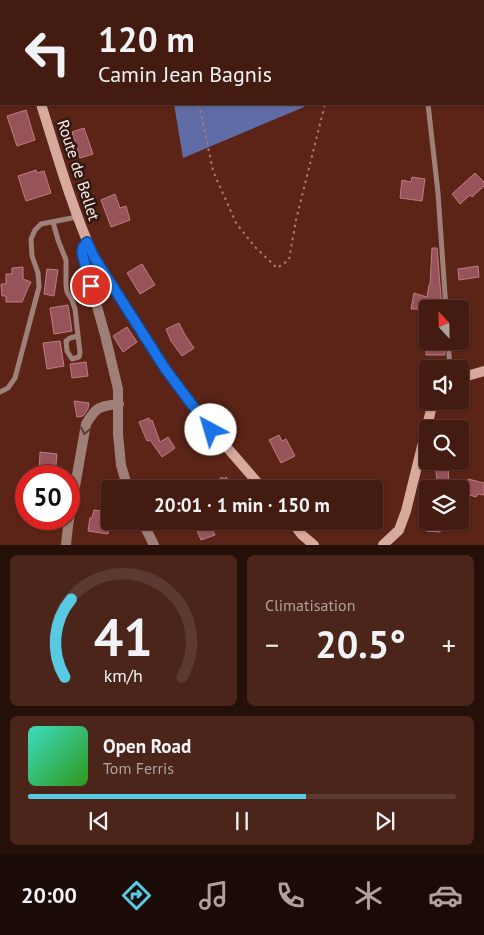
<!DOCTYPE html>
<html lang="fr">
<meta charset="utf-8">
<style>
:root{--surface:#441b11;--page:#4b241a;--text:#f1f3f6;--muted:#afa19f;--line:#5c3931;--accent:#57c9e2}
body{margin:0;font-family:"PT Sans",sans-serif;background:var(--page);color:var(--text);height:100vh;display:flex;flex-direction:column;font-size:19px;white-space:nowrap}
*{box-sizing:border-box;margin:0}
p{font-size:16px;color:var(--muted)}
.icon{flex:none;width:28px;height:28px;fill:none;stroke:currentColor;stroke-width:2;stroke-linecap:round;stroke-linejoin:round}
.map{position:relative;height:545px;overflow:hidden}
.panel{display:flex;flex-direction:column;gap:10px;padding:10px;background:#250f09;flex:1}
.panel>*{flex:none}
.guide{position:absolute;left:0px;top:0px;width:485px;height:105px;box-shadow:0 1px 4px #0004,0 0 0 1px var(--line);background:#441b11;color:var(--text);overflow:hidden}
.needle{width:32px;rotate:338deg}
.controls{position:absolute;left:419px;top:300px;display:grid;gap:10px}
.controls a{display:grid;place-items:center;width:50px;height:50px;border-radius:5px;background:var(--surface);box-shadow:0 1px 4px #0004,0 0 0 1px var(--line);font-size:25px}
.speed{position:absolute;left:15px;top:465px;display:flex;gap:10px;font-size:25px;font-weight:700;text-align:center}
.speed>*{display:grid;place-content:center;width:65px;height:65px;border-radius:50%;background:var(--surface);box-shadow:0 1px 4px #0004,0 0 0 1px var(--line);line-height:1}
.speed .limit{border:8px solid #d22;background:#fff;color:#111}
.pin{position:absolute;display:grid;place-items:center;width:42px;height:42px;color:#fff;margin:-21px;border:2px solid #fff;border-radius:50%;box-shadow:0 1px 5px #0007}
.me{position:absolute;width:55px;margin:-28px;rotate:321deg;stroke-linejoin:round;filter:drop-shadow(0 0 4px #0008)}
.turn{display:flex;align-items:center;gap:18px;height:105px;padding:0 15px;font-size:22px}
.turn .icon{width:65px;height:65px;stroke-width:2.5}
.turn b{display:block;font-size:35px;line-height:42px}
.big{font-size:38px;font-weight:800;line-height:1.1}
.panel .widget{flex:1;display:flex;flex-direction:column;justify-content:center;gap:8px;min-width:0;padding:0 18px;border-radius:8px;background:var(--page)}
.panel .dial{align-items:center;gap:0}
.dial svg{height:130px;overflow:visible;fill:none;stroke:var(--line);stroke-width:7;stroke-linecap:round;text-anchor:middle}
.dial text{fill:var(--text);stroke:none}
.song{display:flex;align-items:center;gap:15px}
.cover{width:60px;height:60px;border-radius:8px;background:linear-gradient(135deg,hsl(170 70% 55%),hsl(110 70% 35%))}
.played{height:5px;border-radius:2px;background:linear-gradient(90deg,var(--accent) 65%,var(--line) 65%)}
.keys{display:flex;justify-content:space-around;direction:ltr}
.heat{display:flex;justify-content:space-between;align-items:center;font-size:28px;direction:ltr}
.panel .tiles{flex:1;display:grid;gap:10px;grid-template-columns:1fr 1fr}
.widget:last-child{grid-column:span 2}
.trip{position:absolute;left:101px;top:480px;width:282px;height:50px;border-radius:5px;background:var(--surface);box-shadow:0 1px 4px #0004,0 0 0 1px var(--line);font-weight:800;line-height:50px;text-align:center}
.tab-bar{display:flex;height:80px;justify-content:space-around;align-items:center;background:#1b0b07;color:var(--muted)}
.tab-bar .icon{width:35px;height:35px}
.tab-bar .selected{color:var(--accent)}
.tab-bar b{font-size:22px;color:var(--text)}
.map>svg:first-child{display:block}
.forest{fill:#606ca5}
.building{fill:#97535a;stroke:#c07c82}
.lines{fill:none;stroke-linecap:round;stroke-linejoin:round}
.path{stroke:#a37e75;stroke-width:2;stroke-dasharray:2.5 4;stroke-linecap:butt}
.lane{stroke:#9e8079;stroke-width:5}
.street{stroke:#9e8079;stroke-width:10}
.secondary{stroke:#d8a99d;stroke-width:10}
.oneway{stroke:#563c35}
.route-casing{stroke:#114b97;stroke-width:12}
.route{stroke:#1a73e8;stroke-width:9}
.labels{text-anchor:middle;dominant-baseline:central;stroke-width:5;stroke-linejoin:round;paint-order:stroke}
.street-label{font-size:16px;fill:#faebe7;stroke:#301711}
</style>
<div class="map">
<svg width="484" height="545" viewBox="0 0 484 545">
<rect width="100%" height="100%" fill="#5b2417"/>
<polygon class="forest" points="174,104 305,104 304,107 183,158"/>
<g class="building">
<polygon points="26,110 35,140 17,146 7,116"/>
<polygon points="84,128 93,154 80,158 72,132"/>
<polygon points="36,170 37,173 44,171 51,193 26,201 18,176"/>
<polygon points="475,173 484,182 484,186 472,197 470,195 460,204 452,194"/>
<polygon points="412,177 425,179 422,201 400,198 402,180 411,182"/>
<polygon points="115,194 120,208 126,206 130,220 111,227 101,200"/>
<polygon points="432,248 437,248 442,309 411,309 414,293 427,297 429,285 430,285"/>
<polygon points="142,264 155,285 140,294 127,273"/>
<polygon points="478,266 479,277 459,280 458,269"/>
<polygon points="23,267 23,279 31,282 28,288 22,302 6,302 6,296 2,296 1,284 6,284 6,274 12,274 12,268"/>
<polygon points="47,269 58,270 54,296 44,294"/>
<polygon points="68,305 72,331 54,334 50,308"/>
<polygon points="179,323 185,335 194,348 182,356 171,341 166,329"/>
<polygon points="127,327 137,342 123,352 113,336"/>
<polygon points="60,341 64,366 47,369 43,343"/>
<polygon points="426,341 444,341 445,355 426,355"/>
<polygon points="86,362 88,376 72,378 70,364"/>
<polygon points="74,401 89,403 88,409 83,416 77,417"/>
<polygon points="149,418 150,421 152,420 160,442 168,437 175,448 162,457 150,440 147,441 139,422"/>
<polygon points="279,435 282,441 286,439 295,456 281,463 269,440"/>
<polygon points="40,452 57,454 55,476 39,476"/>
<polygon points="438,462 448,462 449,489 438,489 436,471 439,470"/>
<polygon points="222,477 224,479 226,477 236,489 207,489"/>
<polygon points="468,479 484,483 484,495 478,494 476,497 466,494"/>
<polygon points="94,510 110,512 108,534 88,531 90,518 92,518"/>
<polygon points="193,521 209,521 215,535 201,540"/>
<polygon points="427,521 442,521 440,532 426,531"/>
</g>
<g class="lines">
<g class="path">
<polyline points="178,0 179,1"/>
<polyline points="363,1 363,0"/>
<polyline points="199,104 213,171 236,223 255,247 277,268 289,260 296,220 325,104"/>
</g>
<g class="lane">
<polyline points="411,1 411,0"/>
<polyline points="428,104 438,193 446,309"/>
<polyline points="53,222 58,240 66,260 66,285 67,292 72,300 75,309 80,353 79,357 72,359 67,351 66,341 70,338 78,336"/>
<polyline points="448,341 450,369"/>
<polyline points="0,392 8,388 15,378 39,287 38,273 32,256 31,239 35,230 41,224 77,217"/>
</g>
<g class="street">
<polyline points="87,242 83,247 82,253 105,335 118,389 118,434 121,465 128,489"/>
<polyline points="142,521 154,545"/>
<path d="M 66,545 L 68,526 L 86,424 C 96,407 99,406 119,404"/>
</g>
<g class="secondary">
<polyline points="6,0 6,1"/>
<path d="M 41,104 C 57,155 72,208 94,257 L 166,370 L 211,429 L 263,489"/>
<polyline points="460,378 484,371"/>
<polyline points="291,521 302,535 314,545"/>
<polyline points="383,545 399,530 406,511 431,410 435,401"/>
</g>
</g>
<defs><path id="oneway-chevron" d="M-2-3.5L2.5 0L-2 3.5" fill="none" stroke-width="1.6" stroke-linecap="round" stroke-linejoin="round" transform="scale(1.25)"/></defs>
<use class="oneway" href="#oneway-chevron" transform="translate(85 431) rotate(101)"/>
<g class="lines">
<g class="route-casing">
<polyline id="route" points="91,286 82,253 83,247 87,242 94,257 166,370 211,430"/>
</g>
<use href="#route" class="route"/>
</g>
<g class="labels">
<g class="street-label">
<text transform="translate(79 170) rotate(72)">Route de Bellet</text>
</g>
</g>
</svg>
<div class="controls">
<a><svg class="needle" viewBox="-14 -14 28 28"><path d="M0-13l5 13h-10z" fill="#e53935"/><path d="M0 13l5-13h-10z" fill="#afa19f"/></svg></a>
<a><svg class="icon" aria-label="sound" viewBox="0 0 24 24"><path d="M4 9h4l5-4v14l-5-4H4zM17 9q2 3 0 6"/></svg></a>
<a><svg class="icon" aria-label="search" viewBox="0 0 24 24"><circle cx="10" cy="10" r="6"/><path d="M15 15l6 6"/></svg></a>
<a><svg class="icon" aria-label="layers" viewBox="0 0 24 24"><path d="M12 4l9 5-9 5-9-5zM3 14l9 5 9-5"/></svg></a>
</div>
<div class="speed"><div class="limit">50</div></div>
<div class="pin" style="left:91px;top:286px;background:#d93025"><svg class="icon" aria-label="arrive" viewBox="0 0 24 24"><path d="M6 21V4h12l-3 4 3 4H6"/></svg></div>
<svg class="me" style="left:211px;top:430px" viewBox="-20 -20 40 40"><circle r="19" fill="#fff"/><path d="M0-13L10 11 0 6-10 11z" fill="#1a73e8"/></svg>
<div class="trip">20:01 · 1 min · 150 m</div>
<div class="guide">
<div class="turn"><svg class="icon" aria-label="left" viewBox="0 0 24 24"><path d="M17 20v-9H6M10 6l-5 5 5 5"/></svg><div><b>120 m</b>Camin Jean Bagnis</div></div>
</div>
</div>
<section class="panel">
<div class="tiles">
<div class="widget dial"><svg viewBox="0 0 100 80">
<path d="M14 69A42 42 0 1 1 86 69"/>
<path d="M14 69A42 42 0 0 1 18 21" stroke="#57c9e2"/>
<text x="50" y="56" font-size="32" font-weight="700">41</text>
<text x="50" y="72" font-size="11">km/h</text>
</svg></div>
<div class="widget"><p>Climatisation</p>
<div class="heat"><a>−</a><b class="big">20.5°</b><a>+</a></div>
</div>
<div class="widget">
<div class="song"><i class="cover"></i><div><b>Open Road</b><p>Tom Ferris</p></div></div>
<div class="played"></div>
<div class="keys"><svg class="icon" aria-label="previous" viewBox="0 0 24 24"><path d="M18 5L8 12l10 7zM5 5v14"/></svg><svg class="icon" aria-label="pause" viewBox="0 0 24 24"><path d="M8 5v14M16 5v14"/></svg><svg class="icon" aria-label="next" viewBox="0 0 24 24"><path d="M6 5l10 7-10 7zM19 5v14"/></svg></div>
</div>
</div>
</section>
<nav class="tab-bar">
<b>20:00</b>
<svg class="icon selected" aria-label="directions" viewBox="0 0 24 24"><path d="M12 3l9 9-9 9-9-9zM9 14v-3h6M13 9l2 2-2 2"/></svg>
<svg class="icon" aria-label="music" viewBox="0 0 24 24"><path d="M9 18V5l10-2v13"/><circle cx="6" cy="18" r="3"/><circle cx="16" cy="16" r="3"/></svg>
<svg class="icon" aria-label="phone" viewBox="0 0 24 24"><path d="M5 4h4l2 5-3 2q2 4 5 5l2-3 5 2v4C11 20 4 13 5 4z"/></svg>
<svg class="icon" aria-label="climate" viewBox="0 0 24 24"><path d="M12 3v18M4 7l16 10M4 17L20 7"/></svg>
<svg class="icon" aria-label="car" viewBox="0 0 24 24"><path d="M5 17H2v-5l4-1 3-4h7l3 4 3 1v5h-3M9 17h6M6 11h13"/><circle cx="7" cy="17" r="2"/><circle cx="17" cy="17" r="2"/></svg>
</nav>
